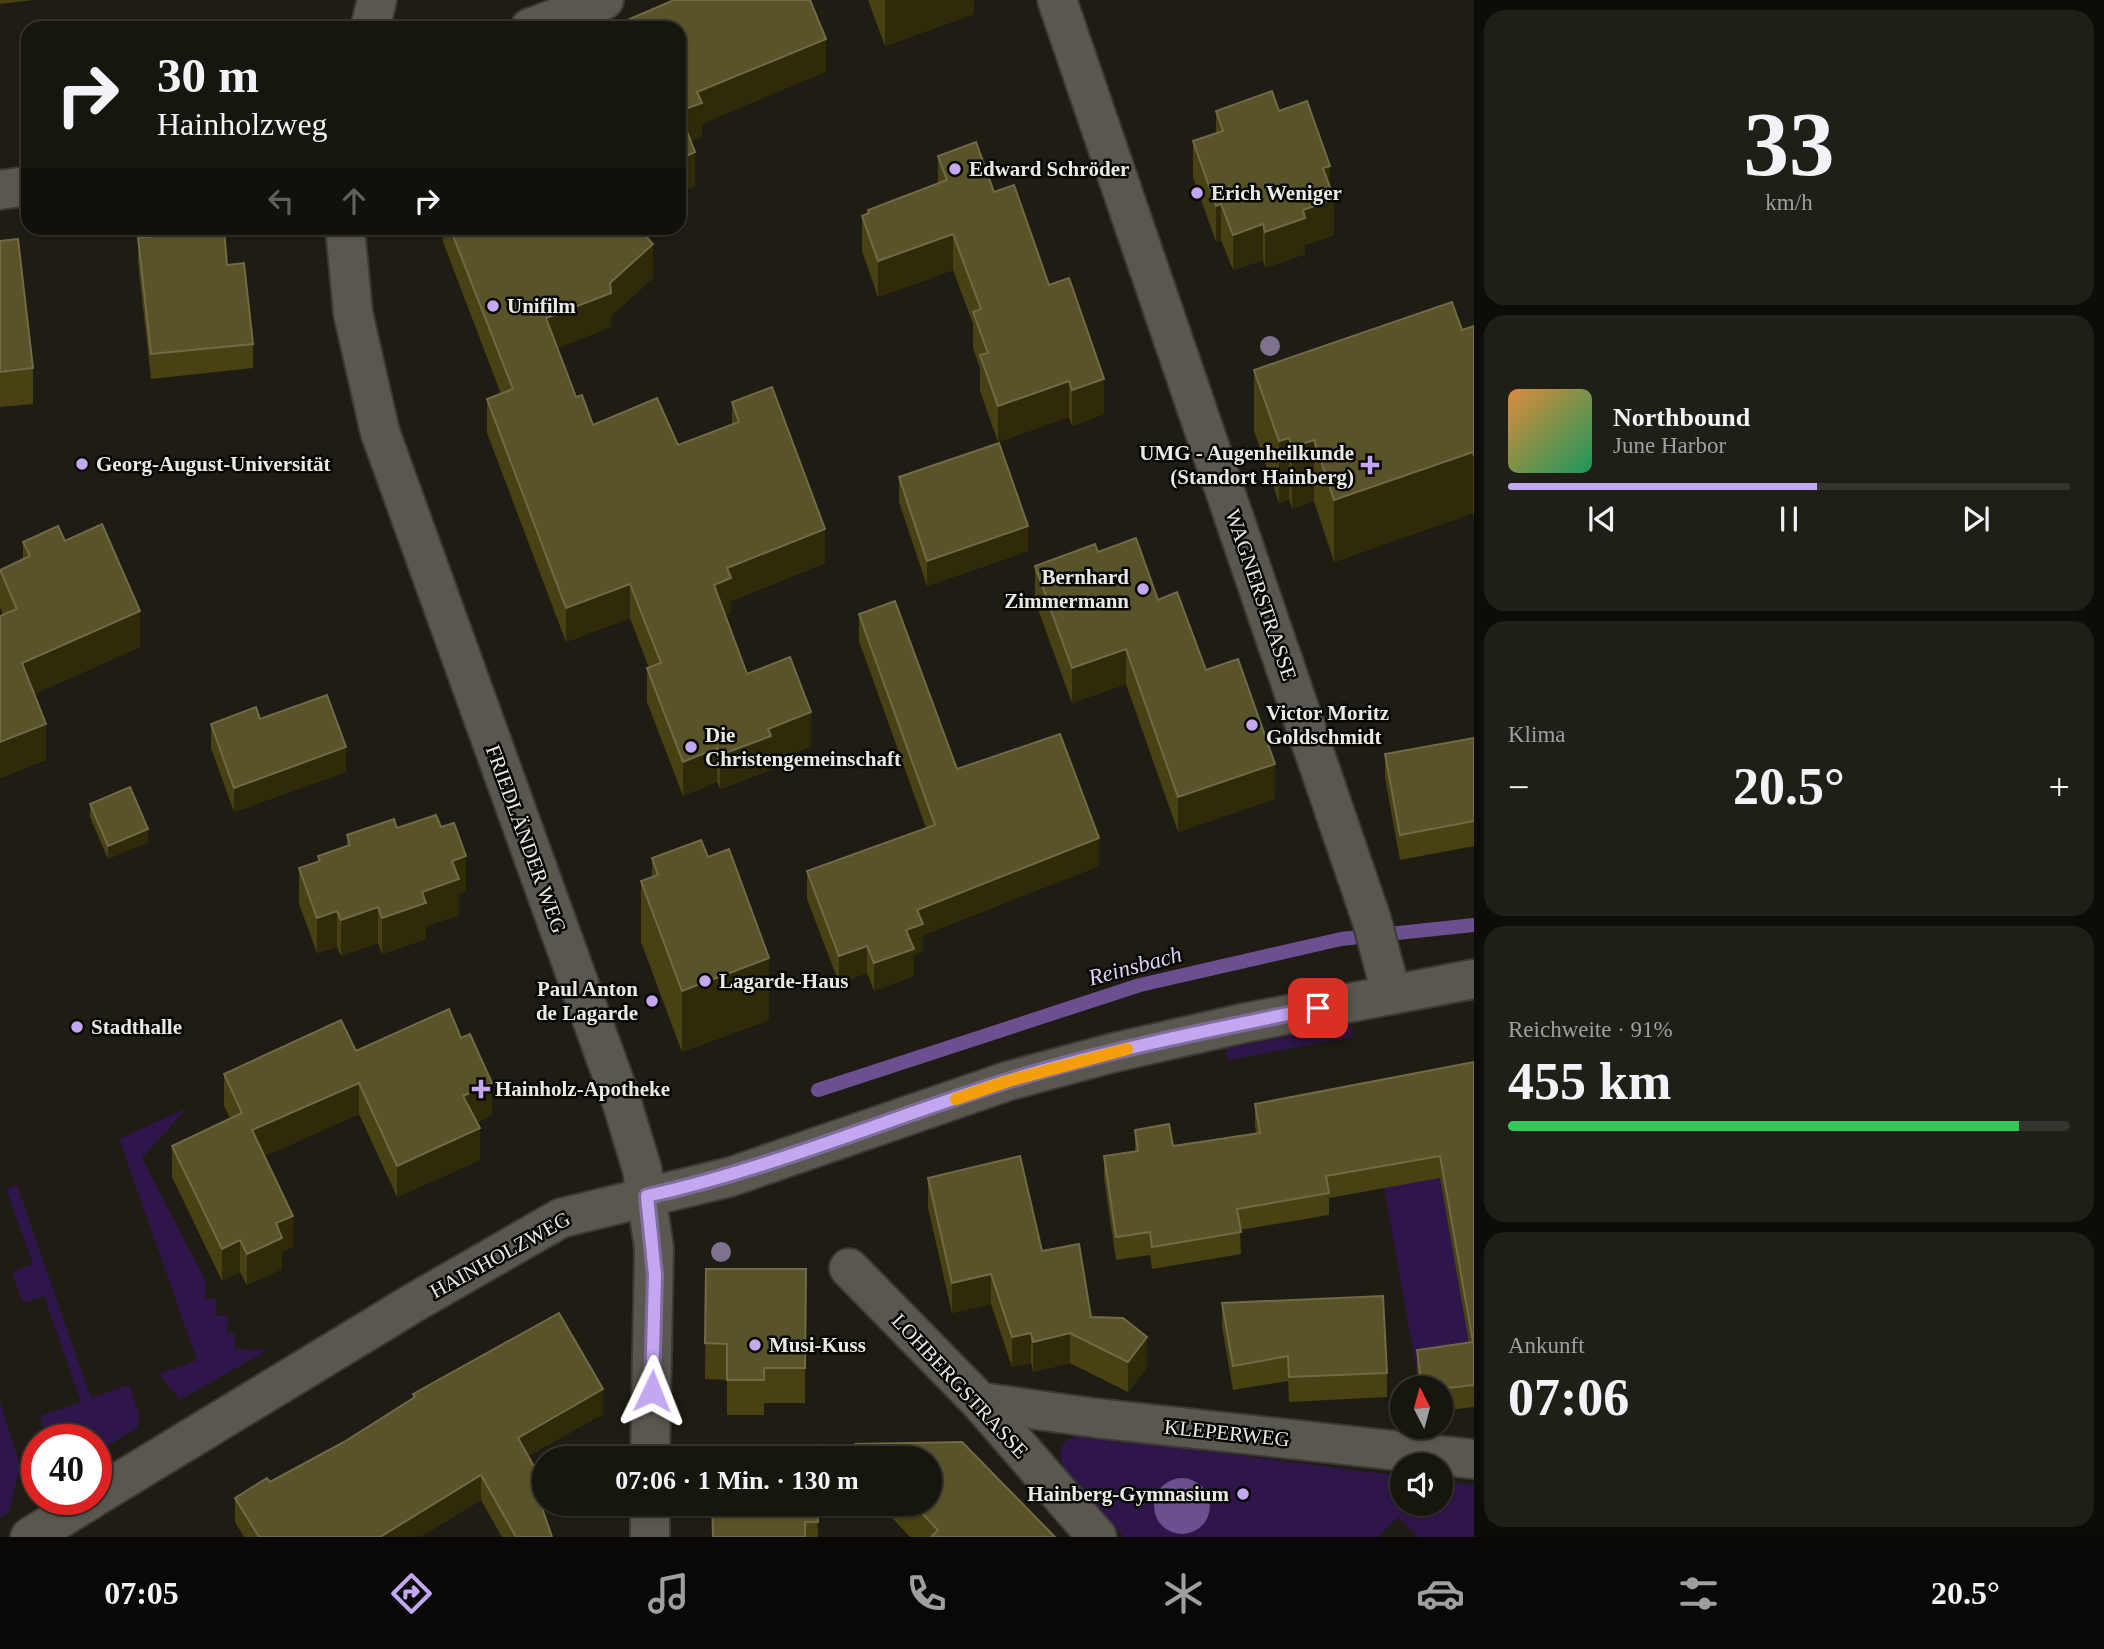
<!DOCTYPE html>
<html lang="de">
<meta charset="utf-8">
<style>
:root{--surface:#16150e;--page:#1f1e17;--text:#f1f3f6;--muted:#9e9f9e;--line:#35342e;--accent:#c4a7f1}
body{margin:0;font-family:"Times New Roman",serif;background:var(--page);color:var(--text);height:100vh;display:flex;flex-direction:column;font-size:26px;white-space:nowrap}
*{box-sizing:border-box;margin:0}
p{font-size:23px;color:var(--muted)}
.icon{flex:none;width:38px;height:38px;fill:none;stroke:currentColor;stroke-width:2;stroke-linecap:round;stroke-linejoin:round}
.map{position:relative;flex:1;overflow:hidden}
.side{display:flex;flex-direction:column;gap:10px;padding:10px;background:#0c0c08;width:630px}
.side>*{flex:none}
.guide{position:absolute;left:21px;top:21px;width:665px;height:214px;border-radius:21px;box-shadow:0 2px 5px #0004,0 0 0 2px var(--line);background:#16150e;color:var(--text);overflow:hidden}
.needle{width:46px;rotate:354deg}
.controls{position:absolute;left:1390px;top:1376px;display:grid;gap:14px}
.controls a{display:grid;place-items:center;width:63px;height:63px;border-radius:50%;background:var(--surface);box-shadow:0 2px 5px #0004,0 0 0 2px var(--line);font-size:35px}
.speed{position:absolute;left:21px;top:1424px;display:flex;gap:14px;font-size:35px;font-weight:700;text-align:center}
.speed>*{display:grid;place-content:center;width:91px;height:91px;border-radius:50%;background:var(--surface);box-shadow:0 2px 5px #0004,0 0 0 2px var(--line);line-height:1}
.speed .limit{border:10px solid #d22;background:#fff;color:#111}
.pin{position:absolute;display:grid;place-items:center;width:60px;height:60px;color:#fff;margin:-30px;border-radius:14px;box-shadow:0 4px 10px #0006}
.me{position:absolute;width:77px;margin:-38px;rotate:2deg;stroke-linejoin:round;filter:drop-shadow(0 0 5px #0008)}
.turn{display:flex;align-items:center;gap:24px;height:147px;padding:0 21px;font-size:32px}
.turn .icon{width:91px;height:91px;stroke-width:2.5}
.turn b{display:block;font-size:49px;line-height:60px}
.lanes{display:flex;align-items:center;height:66px;padding:0 21px;background:#0003;justify-content:center;gap:35px;direction:ltr}
.lanes .off{opacity:.35}
.big{font-size:52px;font-weight:600;line-height:1.1}
.side .card{flex:1;display:flex;flex-direction:column;justify-content:center;gap:10px;min-width:0;padding:0 24px;border-radius:21px;background:var(--page)}
.side .dial{align-items:center;gap:0}
.dial b{font-size:91px;line-height:1}
.song{display:flex;align-items:center;gap:21px}
.cover{width:84px;height:84px;border-radius:10px;background:linear-gradient(135deg,hsl(30 70% 55%),hsl(150 70% 35%))}
.played{height:7px;border-radius:4px;background:linear-gradient(90deg,var(--accent) 55%,var(--line) 55%)}
.keys{display:flex;justify-content:space-around;direction:ltr}
.heat{display:flex;justify-content:space-between;align-items:center;font-size:38px;direction:ltr}
.charge{height:10px;border-radius:5px;background:linear-gradient(90deg,#34c759 91%,var(--line) 0)}
.trip{position:absolute;left:532px;top:1446px;width:410px;height:70px;border-radius:35px;background:var(--surface);box-shadow:0 2px 5px #0004,0 0 0 2px var(--line);font-weight:600;line-height:70px;text-align:center}
.dock{display:flex;height:112px;justify-content:space-around;align-items:center;background:#090806;color:var(--muted)}
.dock .icon{width:49px;height:49px}
.dock .current{color:var(--accent)}
.dock b{font-size:32px;color:var(--text)}
main{display:flex;flex:1;min-height:0}
.map>svg:first-child{display:block}
.green{fill:#2f164a}
.water{fill:#6b4f91}
.lines{fill:none;stroke-linecap:round;stroke-linejoin:round}
.stream{stroke:#6b4f91;stroke-width:14}
.minor-casing{stroke:#3a3934;stroke-width:42}
.minor{stroke:#5a584e;stroke-width:38}
.tree{fill:#7f728e}
.wall{fill:#474113}
.shaded-wall{fill:#2f2a09}
.building{fill:#595329;stroke:#706a46;stroke-width:2}
.route-casing{stroke:#7f6d9d;stroke-width:18}
.route{stroke:#c4a7f1;stroke-width:12}
.slow{stroke:#f59e0b;stroke-width:12}
.poi-dot{fill:#c4a7f1;stroke:#070704;stroke-width:2.5}
.labels{text-anchor:middle;dominant-baseline:central;stroke-width:5;stroke-linejoin:round;paint-order:stroke}
.poi-label{font-size:21px;font-weight:bold;fill:#eae9e3;stroke:#070704;text-anchor:start}
.street-label{font-size:21px;fill:#eae9e3;stroke:#070704}
.water-label{font-size:23px;font-style:italic;fill:#decff6;stroke:#070704}
</style>
<main>
<div class="map">
<svg width="1474" height="1537" viewBox="0 0 1474 1537">
<rect width="100%" height="100%" fill="#1e1c13"/>
<g class="green">
<polygon points="1352,1025 1353,1037 1228,1060 1226,1048"/>
<polygon points="1425,1093 1474,1365 1417,1372 1369,1103"/>
<polygon points="187,1108 142,1158 206,1282 205,1299 216,1299 216,1316 228,1316 227,1333 235,1334 235,1349 268,1350 180,1400 159,1374 197,1360 119,1139"/>
<polygon points="17,1185 91,1398 129,1385 140,1417 137,1428 96,1453 96,1440 48,1440 40,1416 81,1402 44,1296 23,1303 12,1272 33,1264 6,1189"/>
<polygon points="0,1401 20,1466 9,1512 0,1518"/>
<path d="M 1079,1435 L 1402,1476 L 1402,1503 L 1440,1503 L 1440,1481 L 1474,1485 L 1474,1537 L 1418,1537 L 1398,1517 L 1378,1537 L 1124,1537 C 1107,1518 1024,1449 1079,1435 Z"/>
</g>
<circle class="water" cx="1182" cy="1506" r="28"/>
<g class="lines">
<polyline class="stream" points="818,1090 1140,985 1341,939 1474,925"/>
<g class="minor-casing">
<g id="minor">
<polyline points="1057,0 1372,921 1391,993"/>
<polyline points="370,28 377,0"/>
<polyline points="530,28 604,0"/>
<polyline points="0,190 28,186"/>
<polyline points="345,228 353,313 380,432 621,1100 642,1169 654,1248 650,1458"/>
<polyline points="849,1268 980,1402 1097,1537"/>
<polyline points="980,1402 1095,1418 1474,1459"/>
<polyline points="96,1496 415,1302 561,1218 730,1177 1008,1081 1112,1053 1244,1023 1474,979"/>
<polyline points="650,1503 650,1537"/>
<polyline points="30,1537 90,1500"/>
</g>
</g>
<use href="#minor" class="minor"/>
</g>
<g class="tree">
<circle cx="1270" cy="346" r="10"/>
<circle cx="721" cy="1252" r="10"/>
</g>
<g class="wall">
<polygon points="0,0 34,0 0,4"/>
<polygon points="868,0 974,0 974,14 885,46"/>
<polygon points="1216,111 1279,111 1330,187 1334,235 1305,245 1305,254 1265,268 1263,260 1233,270 1221,240 1216,242 1193,177 1193,141 1216,133"/>
<polygon points="938,156 994,192 1049,285 1104,414 1072,426 1069,417 998,442 980,391 980,368 973,348 973,324 953,270 878,297 862,251 862,216 868,214 868,210 938,183"/>
<polygon points="443,228 660,228 644,234 653,278 611,316 611,327 557,348 576,397 593,425 678,445 732,425 732,402 825,563 731,601 731,612 725,615 747,674 811,746 771,762 771,770 720,789 717,782 683,796 647,702 647,668 649,668 630,618 566,642 487,433 487,399 501,394 443,242"/>
<polygon points="138,238 227,265 253,344 253,368 151,379 138,263"/>
<polygon points="0,241 33,368 33,404 0,407"/>
<polygon points="1474,326 1474,517 1473,513 1334,562 1314,501 1292,509 1289,499 1279,503 1254,431 1254,370 1462,330"/>
<polygon points="899,477 1028,551 927,586 899,502"/>
<polygon points="65,541 140,647 34,694 46,760 0,778 0,616 3,615 0,607 0,570 23,559 23,542"/>
<polygon points="1035,566 1158,600 1206,670 1275,799 1178,832 1126,684 1072,703 1035,601"/>
<polygon points="859,614 957,769 1099,866 923,935 923,951 914,955 914,976 874,991 867,973 839,983 807,899 807,871 926,828 859,641"/>
<polygon points="260,719 346,772 234,812 211,748 211,724"/>
<polygon points="1474,738 1474,846 1400,860 1385,778 1385,754"/>
<polygon points="90,804 148,842 108,859 90,817"/>
<polygon points="441,827 466,891 459,894 459,915 426,926 426,939 382,954 378,943 341,956 337,947 317,953 299,904 299,868 318,861 318,856 347,846 347,835 397,828"/>
<polygon points="652,858 769,1020 682,1052 641,942 641,881 652,877"/>
<polygon points="356,1051 492,1114 477,1122 480,1160 397,1197 359,1114 265,1156 293,1247 282,1252 282,1269 247,1285 240,1272 222,1281 172,1177 172,1146 230,1118 224,1106 224,1074"/>
<polygon points="1474,1062 1474,1407 1440,1411 1440,1388 1419,1388 1417,1372 1417,1350 1469,1343 1440,1178 1329,1198 1329,1215 1240,1230 1241,1254 1152,1269 1150,1255 1116,1260 1104,1178 1104,1156 1135,1151 1135,1130 1173,1146 1256,1133 1255,1126 1255,1104"/>
<polygon points="928,1178 1042,1251 1091,1317 1147,1367 1128,1392 1070,1363 1033,1372 1031,1363 1012,1367 991,1304 952,1313 928,1208"/>
<polygon points="706,1269 806,1269 805,1403 764,1403 764,1415 727,1415 727,1380 705,1379"/>
<polygon points="1222,1303 1387,1373 1387,1397 1289,1402 1288,1381 1233,1390 1222,1327"/>
<polygon points="413,1394 603,1414 528,1456 545,1503 545,1510 543,1511 552,1537 502,1537 481,1500 420,1537 244,1537 235,1522 235,1498 270,1482 344,1442 413,1398"/>
<polygon points="962,1442 1055,1537 910,1537 878,1503 929,1503 929,1458 856,1458 856,1444"/>
<polygon points="817,1503 818,1537 712,1537"/>
</g>
<g class="shaded-wall">
<polygon points="885,0 974,0 974,14 885,46"/>
<polygon points="826,39 826,72 702,124 702,137 679,145 679,111 697,92"/>
<polygon points="695,152 695,186 679,193 679,159"/>
<polygon points="1330,166 1330,201 1334,199 1334,235 1305,245 1305,254 1265,268 1265,232 1323,168"/>
<polygon points="1221,204 1221,240 1216,242 1216,206"/>
<polygon points="1263,224 1263,260 1233,270 1233,235"/>
<polygon points="623,228 660,228 623,244"/>
<polygon points="953,234 953,270 878,297 878,261"/>
<polygon points="653,244 653,278 611,316 611,327 546,352 546,318 610,283"/>
<polygon points="1104,379 1104,414 1072,426 1072,390"/>
<polygon points="1069,381 1069,417 998,442 998,406"/>
<polygon points="1289,438 1289,499 1279,503 1279,441"/>
<polygon points="1314,440 1314,501 1292,509 1292,447"/>
<polygon points="1473,452 1473,513 1334,562 1334,500"/>
<polygon points="1028,526 1028,551 927,586 927,561"/>
<polygon points="825,529 825,563 731,601 731,612 714,619 714,585 727,568"/>
<polygon points="630,584 630,618 566,642 566,608"/>
<polygon points="140,611 140,647 22,699 22,663"/>
<polygon points="1126,649 1126,684 1072,703 1072,668"/>
<polygon points="811,712 811,746 771,762 771,770 720,789 720,755 768,729"/>
<polygon points="46,724 46,760 0,778 0,742"/>
<polygon points="346,747 346,772 234,812 234,788"/>
<polygon points="717,748 717,782 683,796 683,762"/>
<polygon points="1275,764 1275,799 1178,832 1178,797"/>
<polygon points="148,829 148,842 108,859 108,846"/>
<polygon points="1099,838 1099,866 923,935 923,951 914,955 914,976 874,991 874,963 906,930 917,910"/>
<polygon points="466,856 466,891 459,894 459,915 426,926 426,939 382,954 382,918 452,861"/>
<polygon points="378,907 378,943 341,956 341,920"/>
<polygon points="337,911 337,947 317,953 317,918"/>
<polygon points="867,946 867,973 839,983 839,956"/>
<polygon points="769,958 769,1020 682,1052 682,991"/>
<polygon points="359,1083 359,1114 252,1162 252,1130"/>
<polygon points="492,1083 492,1114 463,1128 463,1096"/>
<polygon points="480,1128 480,1160 397,1197 397,1166"/>
<polygon points="293,1216 293,1247 282,1252 282,1269 247,1285 247,1254 276,1223"/>
<polygon points="240,1240 240,1272 222,1281 222,1249"/>
<polygon points="991,1274 991,1304 952,1313 952,1283"/>
<polygon points="1031,1333 1031,1363 1012,1367 1012,1337"/>
<polygon points="1070,1333 1070,1363 1033,1372 1033,1342"/>
<polygon points="1147,1337 1147,1367 1128,1392 1128,1362"/>
<polygon points="603,1389 603,1414 518,1462 518,1438"/>
<polygon points="481,1475 481,1500 420,1537 380,1537"/>
<polygon points="544,1486 545,1510 536,1515 536,1490"/>
</g>
<g class="building">
<polygon points="674,0 810,0 826,39 697,92 702,103 679,111 695,152 679,159 679,28 619,28 618,24"/>
<polygon points="1272,91 1279,111 1307,101 1330,166 1323,168 1334,199 1303,210 1305,218 1265,232 1263,224 1233,235 1221,204 1216,206 1193,141 1223,131 1216,111"/>
<polygon points="976,142 994,192 1014,185 1049,285 1069,278 1104,379 1072,390 1069,381 998,406 980,355 988,353 973,312 981,309 953,234 878,261 862,216 869,213 868,210 947,180 938,156"/>
<polygon points="224,228 227,265 244,263 253,344 151,354 138,238"/>
<polygon points="450,228 638,228 653,244 610,283 611,293 546,318 576,397 582,395 593,425 657,398 678,445 739,422 732,402 772,387 825,529 727,568 731,578 714,585 747,674 790,657 811,712 768,729 771,736 720,755 717,748 683,762 647,668 661,663 630,584 566,608 487,399 513,389"/>
<polygon points="18,239 33,368 0,372 0,241"/>
<polygon points="1452,302 1462,330 1474,326 1474,456 1473,452 1334,500 1314,440 1292,447 1289,438 1279,441 1254,370"/>
<polygon points="999,443 1028,526 927,561 899,477"/>
<polygon points="102,524 140,611 22,663 46,724 0,742 0,616 17,609 0,570 30,556 23,542 58,526 65,541"/>
<polygon points="1136,538 1158,600 1177,592 1206,670 1238,659 1275,764 1178,797 1126,649 1072,668 1035,566 1095,544 1098,552"/>
<polygon points="895,601 957,769 1060,734 1099,838 917,910 923,924 906,930 914,949 874,963 867,946 839,956 807,871 935,825 859,614"/>
<polygon points="327,695 346,747 234,788 211,724 256,707 260,719"/>
<polygon points="1474,738 1474,821 1400,835 1385,754"/>
<polygon points="130,787 148,829 108,846 90,804"/>
<polygon points="436,815 441,827 454,823 466,856 452,861 459,879 422,892 426,903 382,918 378,907 341,920 337,911 317,918 299,868 320,861 318,856 350,845 347,835 394,819 397,828"/>
<polygon points="701,840 708,857 729,849 769,958 682,991 641,881 658,875 652,858"/>
<polygon points="449,1009 461,1038 470,1034 492,1083 463,1096 480,1128 397,1166 359,1083 252,1130 293,1216 276,1223 282,1238 247,1254 240,1240 222,1249 172,1146 242,1113 224,1074 341,1020 356,1051"/>
<polygon points="1474,1062 1474,1385 1440,1389 1440,1388 1422,1388 1417,1350 1473,1342 1440,1156 1326,1176 1329,1193 1237,1209 1241,1232 1152,1247 1150,1232 1116,1237 1104,1156 1138,1151 1135,1130 1169,1124 1173,1146 1260,1133 1255,1104"/>
<polygon points="1020,1156 1042,1251 1079,1244 1091,1317 1123,1318 1147,1337 1128,1362 1070,1333 1033,1342 1031,1333 1012,1337 991,1274 952,1283 928,1178"/>
<polygon points="706,1269 806,1269 805,1368 764,1368 764,1380 727,1380 727,1344 705,1343"/>
<polygon points="1383,1296 1387,1373 1289,1377 1288,1356 1233,1366 1222,1303"/>
<polygon points="559,1313 603,1389 518,1438 544,1484 544,1486 536,1490 552,1537 516,1537 481,1475 380,1537 259,1537 235,1498 267,1478 270,1482 344,1442 415,1397 413,1394"/>
<polygon points="962,1442 1055,1537 931,1537 938,1530 912,1503 929,1503 929,1458 869,1458 856,1444"/>
<polygon points="817,1446 817,1458 805,1458"/>
<polygon points="712,1503 817,1503 818,1522 805,1522 805,1537 713,1537"/>
</g>
<g class="lines">
<g class="route-casing">
<path id="route" d="M 652,1391 L 655,1275 L 647,1196 C 770,1169 887,1119 1007,1081 C 1108,1050 1214,1029 1318,1008"/>
</g>
<use href="#route" class="route"/>
<polyline class="slow" points="956,1099 1008,1081 1127,1049"/>
</g>
<g class="poi-dot">
<circle cx="955" cy="169" r="7"/>
<circle cx="1197" cy="193" r="7"/>
<circle cx="493" cy="306" r="7"/>
<circle cx="82" cy="464" r="7"/>
<path d="M1366.5 454.5h7v7h7v7h-7v7h-7v-7h-7v-7h7z"/>
<circle cx="1143" cy="589" r="7"/>
<circle cx="1252" cy="725" r="7"/>
<circle cx="691" cy="747" r="7"/>
<circle cx="705" cy="981" r="7"/>
<circle cx="652" cy="1001" r="7"/>
<circle cx="77" cy="1027" r="7"/>
<path d="M477.5 1078.5h7v7h7v7h-7v7h-7v-7h-7v-7h7z"/>
<circle cx="755" cy="1345" r="7"/>
<circle cx="1243" cy="1494" r="7"/>
</g>
<g class="labels">
<g class="poi-label">
<text x="969" y="169">Edward Schröder</text>
<text x="1211" y="193">Erich Weniger</text>
<text x="507" y="306">Unifilm</text>
<text x="1354" y="453" text-anchor="end">UMG - Augenheilkunde<tspan x="1354" dy="24">(Standort Hainberg)</tspan></text>
<text x="96" y="464">Georg-August-Universität</text>
<text x="1129" y="577" text-anchor="end">Bernhard<tspan x="1129" dy="24">Zimmermann</tspan></text>
<text x="1266" y="713">Victor Moritz<tspan x="1266" dy="24">Goldschmidt</tspan></text>
<text x="705" y="735">Die<tspan x="705" dy="24">Christengemeinschaft</tspan></text>
<text x="719" y="981">Lagarde-Haus</text>
<text x="638" y="989" text-anchor="end">Paul Anton<tspan x="638" dy="24">de Lagarde</tspan></text>
<text x="91" y="1027">Stadthalle</text>
<text x="495" y="1089">Hainholz-Apotheke</text>
<text x="769" y="1345">Musi-Kuss</text>
<text x="1229" y="1494" text-anchor="end">Hainberg-Gymnasium</text>
</g>
<g class="street-label">
<text transform="translate(1261 595) rotate(71)">WAGNERSTRASSE</text>
<text transform="translate(526 839) rotate(70)">FRIEDLÄNDER WEG</text>
<text transform="translate(500 1255) rotate(-29)">HAINHOLZWEG</text>
<text transform="translate(960 1386) rotate(47)">LOHBERGSTRASSE</text>
<text transform="translate(1227 1433) rotate(6)">KLEPERWEG</text>
</g>
<g class="water-label">
<text transform="translate(1135 966) rotate(-15)">Reinsbach</text>
</g>
</g>
</svg>
<div class="controls">
<a><svg class="needle" viewBox="-14 -14 28 28"><path d="M0-13l5 13h-10z" fill="#e53935"/><path d="M0 13l5-13h-10z" fill="#9e9f9e"/></svg></a>
<a><svg class="icon" aria-label="sound" viewBox="0 0 24 24"><path d="M4 9h4l5-4v14l-5-4H4zM17 9q2 3 0 6"/></svg></a>
</div>
<div class="speed"><div class="limit">40</div></div>
<div class="pin" style="left:1318px;top:1008px;background:#d93025"><svg class="icon" aria-label="arrive" viewBox="0 0 24 24"><path d="M6 21V4h12l-3 4 3 4H6"/></svg></div>
<svg class="me" style="left:652px;top:1391px" viewBox="-20 -20 40 40"><path d="M0-17L14 15 0 8-14 15z" fill="#c4a7f1" stroke="#fff" stroke-width="4"/></svg>
<div class="trip">07:06 · 1 Min. · 130 m</div>
<div class="guide">
<div class="turn"><svg class="icon" aria-label="right" viewBox="0 0 24 24"><path d="M7 20v-9h11M14 6l5 5-5 5"/></svg><div><b>30 m</b>Hainholzweg</div></div>
<div class="lanes"><svg class="icon off" aria-label="left" viewBox="0 0 24 24"><path d="M17 20v-9H6M10 6l-5 5 5 5"/></svg><svg class="icon off" aria-label="ahead" viewBox="0 0 24 24"><path d="M12 20V5M6 11l6-6 6 6"/></svg><svg class="icon" aria-label="right" viewBox="0 0 24 24"><path d="M7 20v-9h11M14 6l5 5-5 5"/></svg></div>
</div>
</div>
<section class="side">
<div class="card dial"><b>33</b><p>km/h</p></div>
<div class="card">
<div class="song"><i class="cover"></i><div><b>Northbound</b><p>June Harbor</p></div></div>
<div class="played"></div>
<div class="keys"><svg class="icon" aria-label="previous" viewBox="0 0 24 24"><path d="M18 5L8 12l10 7zM5 5v14"/></svg><svg class="icon" aria-label="pause" viewBox="0 0 24 24"><path d="M8 5v14M16 5v14"/></svg><svg class="icon" aria-label="next" viewBox="0 0 24 24"><path d="M6 5l10 7-10 7zM19 5v14"/></svg></div>
</div>
<div class="card"><p>Klima</p>
<div class="heat"><a>−</a><b class="big">20.5°</b><a>+</a></div>
</div>
<div class="card"><p>Reichweite · 91%</p><b class="big">455 km</b><div class="charge"></div></div>
<div class="card"><p>Ankunft</p><b class="big">07:06</b></div>
</section>
</main>
<nav class="dock">
<b>07:05</b>
<svg class="icon current" aria-label="directions" viewBox="0 0 24 24"><path d="M12 3l9 9-9 9-9-9zM9 14v-3h6M13 9l2 2-2 2"/></svg>
<svg class="icon" aria-label="music" viewBox="0 0 24 24"><path d="M9 18V5l10-2v13"/><circle cx="6" cy="18" r="3"/><circle cx="16" cy="16" r="3"/></svg>
<svg class="icon" aria-label="phone" viewBox="0 0 24 24"><path d="M5 4h4l2 5-3 2q2 4 5 5l2-3 5 2v4C11 20 4 13 5 4z"/></svg>
<svg class="icon" aria-label="climate" viewBox="0 0 24 24"><path d="M12 3v18M4 7l16 10M4 17L20 7"/></svg>
<svg class="icon" aria-label="car" viewBox="0 0 24 24"><path d="M5 17H2v-5l4-1 3-4h7l3 4 3 1v5h-3M9 17h6M6 11h13"/><circle cx="7" cy="17" r="2"/><circle cx="17" cy="17" r="2"/></svg>
<svg class="icon" aria-label="filters" viewBox="0 0 24 24"><path d="M4 7h16M4 17h16"/><circle cx="9" cy="7" r="2"/><circle cx="15" cy="17" r="2"/></svg>
<b>20.5°</b>
</nav>
